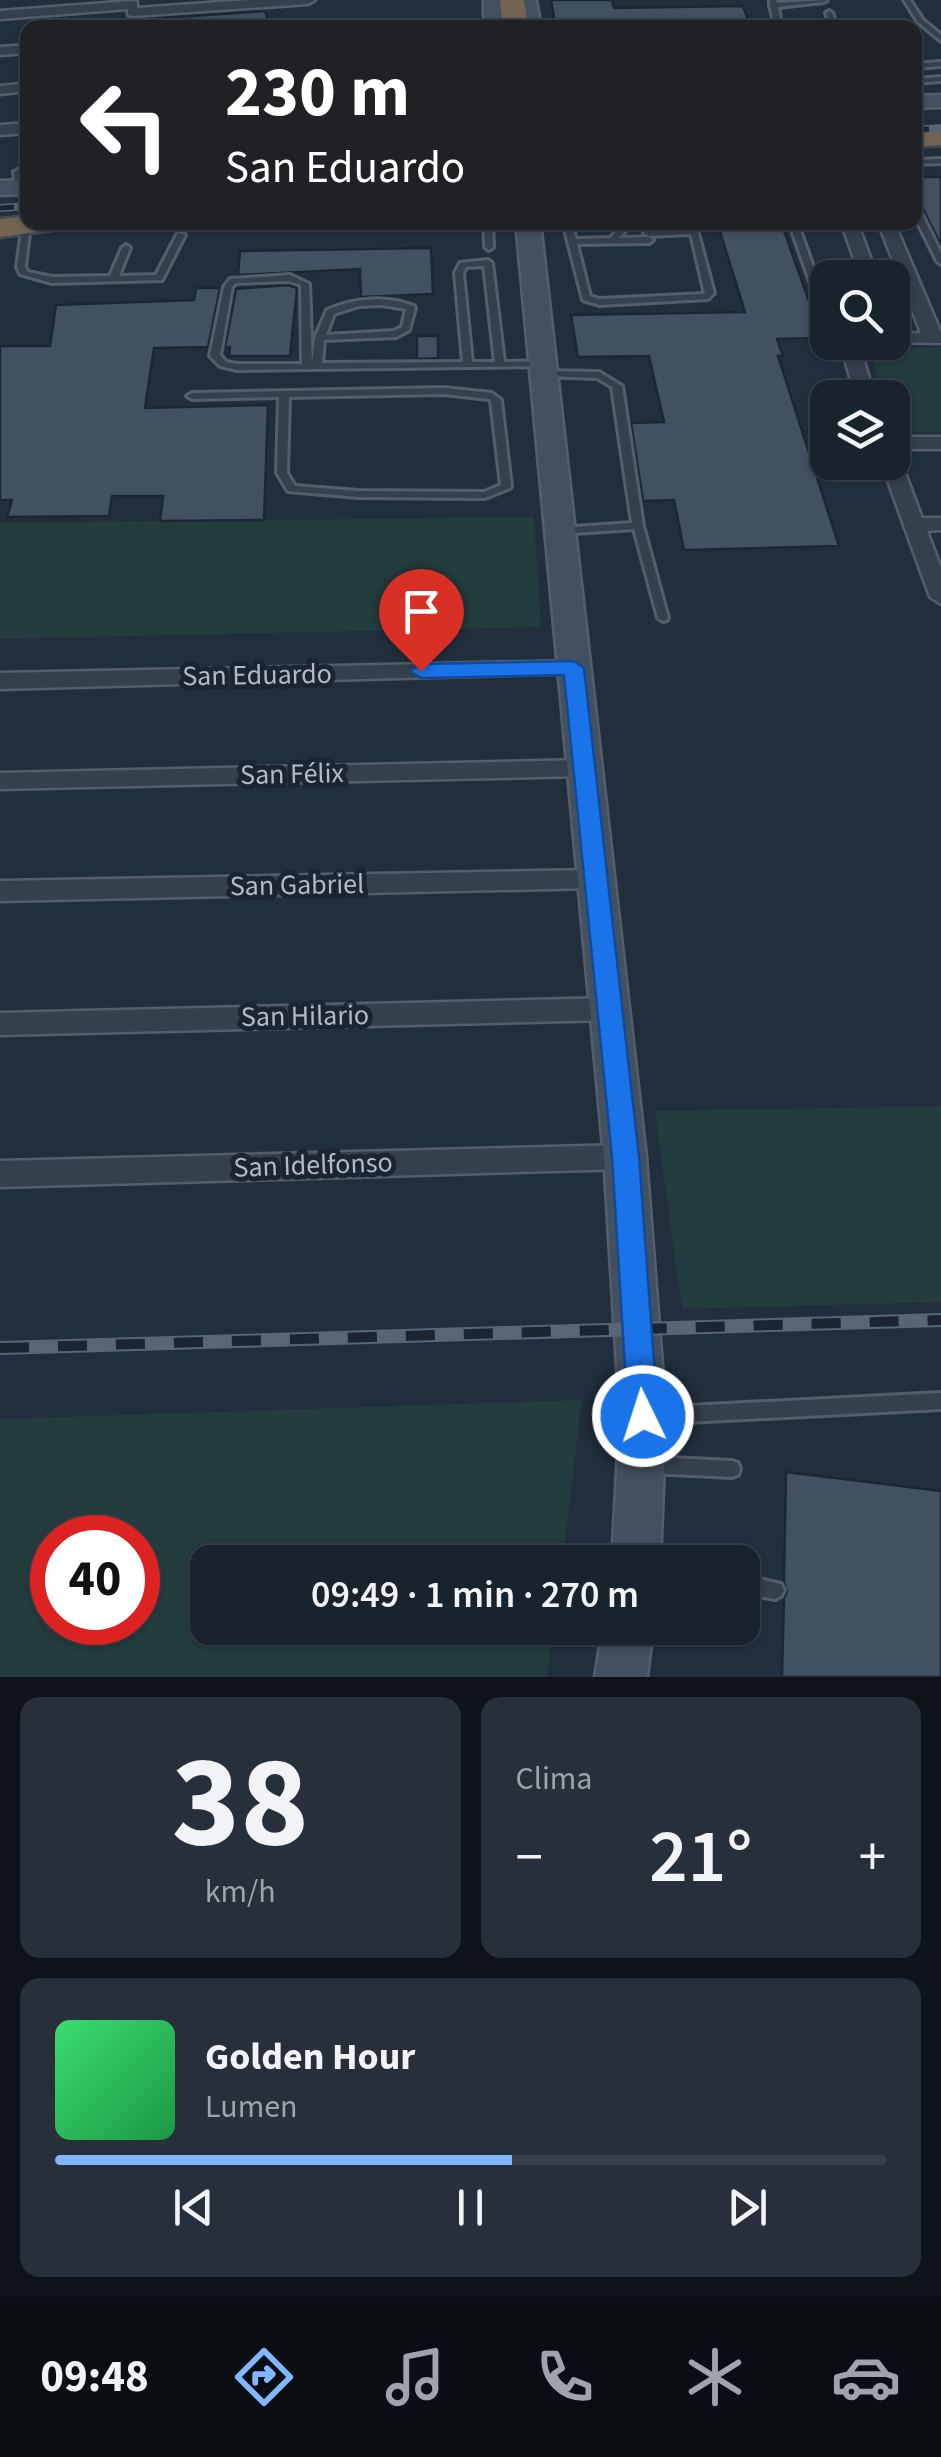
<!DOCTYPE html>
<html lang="es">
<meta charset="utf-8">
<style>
:root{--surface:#19232e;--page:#262f3a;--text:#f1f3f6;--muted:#9fa4aa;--line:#37404a;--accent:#81b8fd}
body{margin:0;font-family:"Source Sans 3",sans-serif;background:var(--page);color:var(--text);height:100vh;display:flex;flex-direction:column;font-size:38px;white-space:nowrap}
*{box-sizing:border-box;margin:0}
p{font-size:32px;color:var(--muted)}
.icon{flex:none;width:55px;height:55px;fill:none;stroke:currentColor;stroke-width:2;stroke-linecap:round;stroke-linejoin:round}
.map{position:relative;height:1677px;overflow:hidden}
.panel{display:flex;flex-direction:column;gap:20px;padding:20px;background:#0e1319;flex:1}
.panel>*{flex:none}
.top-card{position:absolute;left:20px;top:20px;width:902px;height:210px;border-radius:20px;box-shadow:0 2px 8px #0004,0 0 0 2px var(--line);background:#202124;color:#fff;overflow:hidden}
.tools{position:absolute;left:810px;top:260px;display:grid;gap:20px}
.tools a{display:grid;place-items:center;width:100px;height:100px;border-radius:20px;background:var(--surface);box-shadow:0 2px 8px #0004,0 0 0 2px var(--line);font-size:50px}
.speed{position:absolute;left:30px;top:1515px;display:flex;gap:20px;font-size:50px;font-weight:700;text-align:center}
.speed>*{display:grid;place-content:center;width:130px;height:130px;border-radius:50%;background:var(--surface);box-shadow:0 2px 8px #0004,0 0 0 2px var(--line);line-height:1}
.speed .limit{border:15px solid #d22;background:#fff;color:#111}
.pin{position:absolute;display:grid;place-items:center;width:85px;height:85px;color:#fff;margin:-102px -42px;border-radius:50% 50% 50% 0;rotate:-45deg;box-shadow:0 0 10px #0007}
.pin .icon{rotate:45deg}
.me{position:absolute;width:110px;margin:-55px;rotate:356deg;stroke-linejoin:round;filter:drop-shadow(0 0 8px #0008)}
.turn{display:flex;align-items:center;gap:35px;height:210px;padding:0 40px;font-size:45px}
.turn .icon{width:130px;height:130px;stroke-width:2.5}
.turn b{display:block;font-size:70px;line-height:85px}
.big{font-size:75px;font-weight:600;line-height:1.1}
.panel .widget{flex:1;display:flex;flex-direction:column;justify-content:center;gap:15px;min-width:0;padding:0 35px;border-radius:20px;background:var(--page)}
.panel .dial{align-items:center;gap:0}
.dial b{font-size:130px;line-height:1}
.song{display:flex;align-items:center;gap:30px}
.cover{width:120px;height:120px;border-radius:15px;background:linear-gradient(135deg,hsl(140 70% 55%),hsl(140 70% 35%))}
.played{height:10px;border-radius:5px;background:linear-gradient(90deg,var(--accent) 55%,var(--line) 55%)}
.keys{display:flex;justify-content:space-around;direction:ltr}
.heat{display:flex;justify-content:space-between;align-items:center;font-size:55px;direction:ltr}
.panel .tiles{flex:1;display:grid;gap:20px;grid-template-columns:1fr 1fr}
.widget:last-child{grid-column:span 2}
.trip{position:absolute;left:190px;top:1545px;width:570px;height:100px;border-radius:20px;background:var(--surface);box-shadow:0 2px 8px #0004,0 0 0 2px var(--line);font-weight:600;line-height:100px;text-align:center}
.menu{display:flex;height:160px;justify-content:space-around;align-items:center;background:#0a0e12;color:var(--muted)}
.menu .icon{width:70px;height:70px}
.menu .active{color:var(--accent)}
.menu b{font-size:45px;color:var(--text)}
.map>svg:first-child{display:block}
.green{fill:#233c3e;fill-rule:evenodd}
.building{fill:#425161;stroke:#1d2734;stroke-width:2.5}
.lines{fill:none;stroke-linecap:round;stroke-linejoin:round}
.lane-casing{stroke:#545e6b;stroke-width:6}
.street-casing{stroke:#545e6b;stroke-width:5}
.secondary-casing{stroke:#545e6b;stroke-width:5}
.highway-casing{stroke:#414b58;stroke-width:5}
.lane{fill:#35404d;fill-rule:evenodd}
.street{fill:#35404d;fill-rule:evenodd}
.secondary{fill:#435060;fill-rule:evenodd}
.highway{fill:#736452;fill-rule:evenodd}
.rail-far1-casing{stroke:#576574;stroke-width:8}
.rail-casing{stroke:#576574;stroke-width:14}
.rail-far1{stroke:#1b2532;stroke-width:5;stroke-dasharray:14;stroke-linecap:butt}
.rail{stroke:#1b2532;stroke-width:10;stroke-dasharray:29;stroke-linecap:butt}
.route{fill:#1a73e8;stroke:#114b97;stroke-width:2.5}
.labels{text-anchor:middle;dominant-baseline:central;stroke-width:10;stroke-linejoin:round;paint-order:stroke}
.street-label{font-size:28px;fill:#b1bbc8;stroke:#1b2532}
</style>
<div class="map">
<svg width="941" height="1677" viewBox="0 0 941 1677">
<rect width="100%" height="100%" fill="#212f3d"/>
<g class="green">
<polygon points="941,347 941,432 900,432 893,420 892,398 884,397 868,350"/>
<polygon points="534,517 541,627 0,639 0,523"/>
<polygon points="941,1106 941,1302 682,1309 655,1111"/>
<path d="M 582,1400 L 562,1562 L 208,1562 L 208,1628 L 553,1628 L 547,1677 L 0,1677 L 0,1419 ZM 52,1538 L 138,1538 L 138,1622 L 52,1622 Z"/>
</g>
<g class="building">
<polygon points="551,0 612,0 614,8 743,6 751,28 556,28"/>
<polygon points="265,11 271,28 152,28 150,19"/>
<polygon points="915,177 941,177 941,245 915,193"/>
<polygon points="717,222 781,222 822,338 777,339 783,356 778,356 839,546 684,550 674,500 643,501 631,423 664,422 649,356 578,357 571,315 745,312"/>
<polygon points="431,248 433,294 361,297 360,269 238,275 240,251"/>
<polygon points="288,285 297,288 290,356 229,356 230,347 225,347 236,289"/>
<polygon points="196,288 220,288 208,347 154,348 145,408 268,405 264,520 160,521 163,496 112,496 109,516 7,517 12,500 0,500 0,346 50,346 56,305 194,300"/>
<polygon points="417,336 438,336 438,358 417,359"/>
<polygon points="786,1472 941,1491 941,1677 782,1677 784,1598 787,1592 784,1582"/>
</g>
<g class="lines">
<g class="lane-casing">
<g id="lane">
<polygon points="770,0 776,0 777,3 827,0 824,2 778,7 782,28 775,28 770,5"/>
<polygon points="904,0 910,0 923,20 941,35 941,41 918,22"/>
<polygon points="829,11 832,13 838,28 831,28 826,13"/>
<polygon points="941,62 941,66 915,68 915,64"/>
<polygon points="941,77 941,81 915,83 915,79"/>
<polygon points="941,159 941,163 915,164 915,160"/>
<polygon points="28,165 28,170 22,173 23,187 16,189 14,172"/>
<polygon points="915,207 919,209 941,253 941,264 937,261 915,217"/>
<polygon points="367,222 346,225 342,223 342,222"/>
<polygon points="484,222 492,222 493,247 489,250 485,247"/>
<polygon points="563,222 571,222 576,239 610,238 618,230 618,222 626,222 626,230 619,238 649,237 653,240 649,243 577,244 590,296 600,299 705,294 691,234 648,236 644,233 642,222 650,222 652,230 689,229 689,222 695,222 714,293 708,299 600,305 583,300"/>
<polygon points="789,222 797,222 822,292 828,296 828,303 814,293"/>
<polygon points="23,223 30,225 25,267 28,272 52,277 110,276 122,248 126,245 130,248 119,276 156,275 178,233 185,235 162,280 52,283 20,274 17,267"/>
<path d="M 488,260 L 492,263 L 504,362 L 544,361 L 549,364 L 547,366 L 237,370 L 220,366 L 210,356 L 224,287 L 230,279 L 290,275 L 309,284 L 312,363 L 315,338 L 327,310 C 354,298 386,295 414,306 L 415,308 L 409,330 L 396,337 L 324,340 L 322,363 L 463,362 L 455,273 L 460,263 ZM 484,266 L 495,362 L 472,362 L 463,273 L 466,267 ZM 289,281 L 301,285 L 302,364 L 237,364 L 226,362 L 220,355 L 232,287 L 236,283 ZM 382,305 L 406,309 L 402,327 L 394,331 L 326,335 L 334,314 L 359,306 Z"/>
<polygon points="545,371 599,372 622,386 643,526 668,618 667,620 663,621 658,618 634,529 560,534 555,531 560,528 632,523 612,387 597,378 542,376 540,374"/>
<path d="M 444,388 L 492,393 L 501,400 L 511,486 L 510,488 L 485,498 L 358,497 L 288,491 L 277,473 L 279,397 L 192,399 L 187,396 L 192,393 ZM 444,394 L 489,399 L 491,401 L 501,485 L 484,492 L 358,491 L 295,486 L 287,473 L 289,397 Z"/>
<polygon points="941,1393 941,1409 649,1424 643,1422 641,1416 643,1410 649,1408"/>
<polygon points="649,1457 732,1461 738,1463 740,1469 738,1475 732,1477 649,1473 643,1471 641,1465 643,1459"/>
<polygon points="742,1575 781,1584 784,1590 781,1596 775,1599 742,1593"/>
</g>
</g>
<g class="street-casing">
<g id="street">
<polygon points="249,0 315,0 308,4 133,16 128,15 128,9 0,19 0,11 132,1 137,2 137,8"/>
<polygon points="28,45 28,53 0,55 0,47"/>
<polygon points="28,83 28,91 0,94 0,86"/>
<polygon points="28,123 28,133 0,135 0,125"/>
<polygon points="841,222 857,222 878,278 861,278"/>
<polygon points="878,222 894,222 941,333 941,343 885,342 892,342 892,334 921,333"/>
<polygon points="849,342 871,342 861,351 875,398 856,398 842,349"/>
<rect x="892" y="437" width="49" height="12"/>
<polygon points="892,456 901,462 922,518 941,518 941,530 927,531 941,568 941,604 930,597 881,462 892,462"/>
<polygon points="574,661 582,663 585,668 582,673 0,689 0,673"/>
<polygon points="583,760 595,768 583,776 0,789 0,773"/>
<polygon points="594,870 603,872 607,879 603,886 594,888 0,901 0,881"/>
<polygon points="610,998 620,1001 624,1009 620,1017 610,1020 0,1035 0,1013"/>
<polygon points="625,1145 635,1148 640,1157 635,1166 625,1169 0,1187 0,1161"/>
</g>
</g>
<g class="secondary-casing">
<g id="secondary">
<polygon points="484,0 502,0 504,28 484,28"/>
<polygon points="518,0 536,0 541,28 521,28"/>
<polygon points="941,95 941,107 915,108 915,96"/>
<polygon points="28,180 28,194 0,195 0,181"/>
<polygon points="516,222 540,222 646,1157 666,1416 660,1562 612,1562 620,1416 604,1157"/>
<polygon points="603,1628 653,1628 647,1677 595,1677"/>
</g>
</g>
<g class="highway-casing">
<g id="highway">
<polygon points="500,0 524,0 528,28 503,28"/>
<polygon points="941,129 941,145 915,147 915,131"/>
<polygon points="28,216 28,222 71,222 67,228 0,237 0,219"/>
</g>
</g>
<use href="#lane" class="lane"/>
<use href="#street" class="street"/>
<use href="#secondary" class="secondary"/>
<use href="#highway" class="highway"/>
<g class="rail-far1-casing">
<g id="rail-far1">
<polyline points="915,130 941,128"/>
<polyline points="0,208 28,206"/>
</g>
</g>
<g class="rail-casing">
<polyline id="rail" points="0,1348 941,1320"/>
</g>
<use href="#rail-far1" class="rail-far1"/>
<use href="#rail" class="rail"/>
</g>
<polygon class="route" points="574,661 584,668 639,1157 658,1416 654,1426 643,1430 632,1426 628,1416 612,1157 564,675 421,678 410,671 421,664"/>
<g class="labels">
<g class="street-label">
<text transform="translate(257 675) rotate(-1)">San Eduardo</text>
<text transform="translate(292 774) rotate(-1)">San Félix</text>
<text transform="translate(297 885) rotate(-1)">San Gabriel</text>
<text transform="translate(305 1016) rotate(-1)">San Hilario</text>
<text transform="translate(313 1165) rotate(-2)">San Idelfonso</text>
</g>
</g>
</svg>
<div class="tools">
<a><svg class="icon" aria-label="search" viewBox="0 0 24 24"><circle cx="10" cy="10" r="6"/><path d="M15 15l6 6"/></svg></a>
<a><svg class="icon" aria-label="layers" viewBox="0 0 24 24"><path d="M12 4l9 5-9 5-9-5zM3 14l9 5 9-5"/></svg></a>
</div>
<div class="speed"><div class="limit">40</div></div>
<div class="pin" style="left:421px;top:671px;background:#d93025"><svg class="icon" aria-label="arrive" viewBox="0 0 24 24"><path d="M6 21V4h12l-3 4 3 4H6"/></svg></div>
<svg class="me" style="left:643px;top:1416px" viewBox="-20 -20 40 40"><circle r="17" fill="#1a73e8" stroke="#fff" stroke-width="3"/><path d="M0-11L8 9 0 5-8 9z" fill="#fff"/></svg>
<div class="trip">09:49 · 1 min · 270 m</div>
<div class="top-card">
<div class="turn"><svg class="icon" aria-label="left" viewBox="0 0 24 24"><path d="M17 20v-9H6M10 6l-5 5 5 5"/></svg><div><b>230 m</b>San Eduardo</div></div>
</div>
</div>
<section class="panel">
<div class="tiles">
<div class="widget dial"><b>38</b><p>km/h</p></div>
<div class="widget"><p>Clima</p>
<div class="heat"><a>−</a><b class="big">21°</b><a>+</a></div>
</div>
<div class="widget">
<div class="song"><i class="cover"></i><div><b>Golden Hour</b><p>Lumen</p></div></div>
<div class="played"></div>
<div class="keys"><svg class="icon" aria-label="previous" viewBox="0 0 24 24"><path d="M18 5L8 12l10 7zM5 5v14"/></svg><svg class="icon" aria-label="pause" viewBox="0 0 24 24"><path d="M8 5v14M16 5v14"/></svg><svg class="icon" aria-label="next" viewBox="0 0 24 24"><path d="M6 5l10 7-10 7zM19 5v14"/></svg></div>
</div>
</div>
</section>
<nav class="menu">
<b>09:48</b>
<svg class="icon active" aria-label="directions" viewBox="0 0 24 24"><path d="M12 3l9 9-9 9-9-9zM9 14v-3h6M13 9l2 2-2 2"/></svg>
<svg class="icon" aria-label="music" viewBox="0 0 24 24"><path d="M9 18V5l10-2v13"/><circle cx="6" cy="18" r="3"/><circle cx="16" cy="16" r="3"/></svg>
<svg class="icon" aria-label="phone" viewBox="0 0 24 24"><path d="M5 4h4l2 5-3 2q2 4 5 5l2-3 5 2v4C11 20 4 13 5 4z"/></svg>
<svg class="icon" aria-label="climate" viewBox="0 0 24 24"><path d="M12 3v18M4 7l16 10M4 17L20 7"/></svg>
<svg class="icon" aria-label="car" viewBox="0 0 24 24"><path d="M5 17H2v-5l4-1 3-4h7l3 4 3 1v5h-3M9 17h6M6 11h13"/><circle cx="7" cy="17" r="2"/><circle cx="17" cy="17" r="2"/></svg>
</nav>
